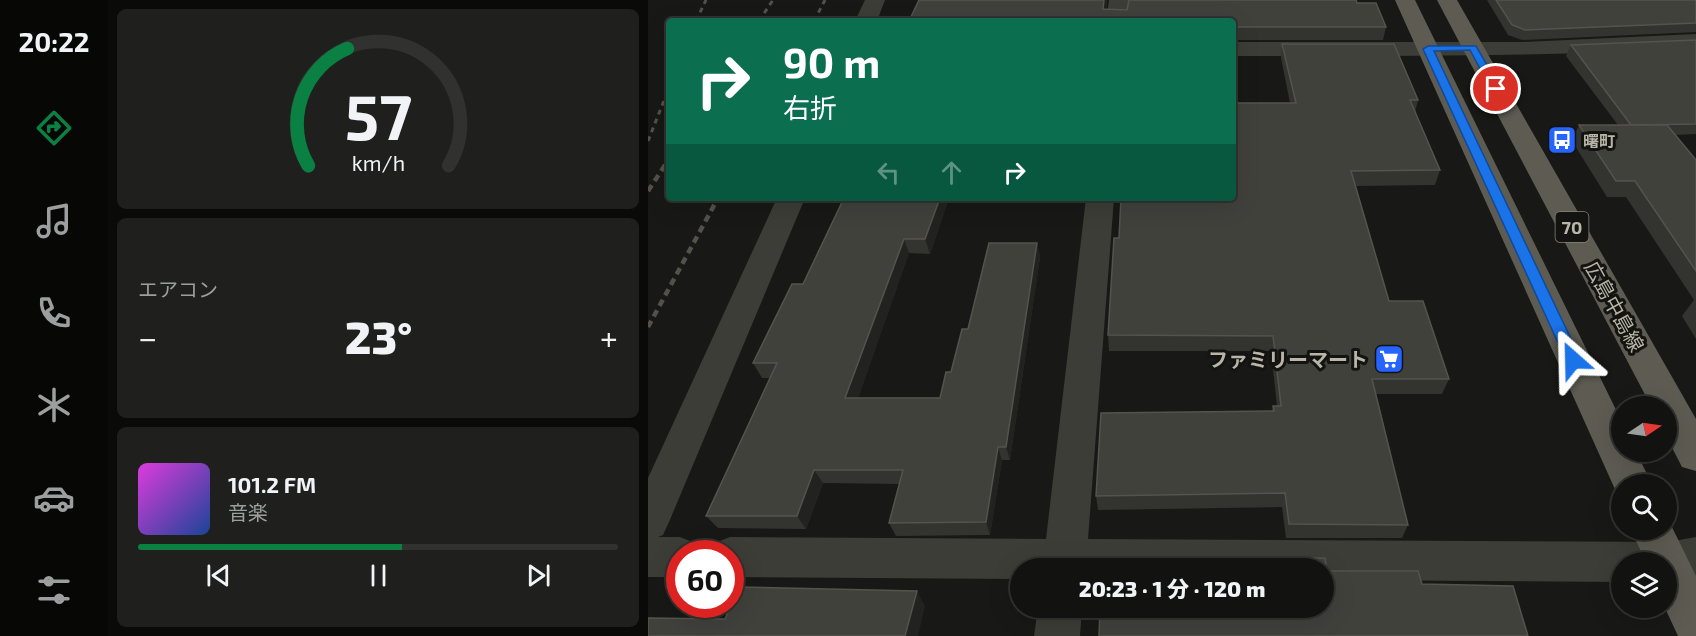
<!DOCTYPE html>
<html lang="ja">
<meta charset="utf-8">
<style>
:root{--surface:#121210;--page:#1f201e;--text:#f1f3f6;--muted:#9c9e9f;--line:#313230;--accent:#0b8043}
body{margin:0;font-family:"Exo 2","Noto Sans JP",sans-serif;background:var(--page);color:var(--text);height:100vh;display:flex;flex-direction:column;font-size:22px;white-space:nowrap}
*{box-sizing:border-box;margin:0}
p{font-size:20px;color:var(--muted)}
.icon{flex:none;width:33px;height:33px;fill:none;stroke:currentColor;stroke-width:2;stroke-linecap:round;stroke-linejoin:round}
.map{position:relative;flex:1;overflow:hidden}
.details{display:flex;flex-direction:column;gap:9px;padding:9px;background:#0a0a09;width:540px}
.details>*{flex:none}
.hud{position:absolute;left:18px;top:18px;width:570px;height:183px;border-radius:6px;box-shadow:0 6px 24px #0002,0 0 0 2px var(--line);background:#0b6e4f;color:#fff;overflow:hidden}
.needle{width:39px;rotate:77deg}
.tools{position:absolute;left:963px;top:396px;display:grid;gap:12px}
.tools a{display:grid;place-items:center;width:66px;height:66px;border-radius:50%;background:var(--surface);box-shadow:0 6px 24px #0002,0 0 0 2px var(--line);font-size:30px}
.speed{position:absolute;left:18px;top:540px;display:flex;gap:12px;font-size:30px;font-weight:700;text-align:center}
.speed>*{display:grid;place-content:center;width:78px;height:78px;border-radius:50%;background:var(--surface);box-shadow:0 6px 24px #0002,0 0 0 2px var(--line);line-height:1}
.speed .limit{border:9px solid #d22;background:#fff;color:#111}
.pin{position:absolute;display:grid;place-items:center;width:51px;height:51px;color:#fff;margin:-26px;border:3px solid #fff;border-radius:50%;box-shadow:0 2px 6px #0007}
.me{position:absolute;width:66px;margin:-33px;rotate:335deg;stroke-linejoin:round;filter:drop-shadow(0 0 4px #0008)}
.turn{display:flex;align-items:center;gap:21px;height:126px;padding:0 18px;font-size:27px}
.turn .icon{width:78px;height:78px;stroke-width:2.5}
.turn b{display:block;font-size:42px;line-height:51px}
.lanes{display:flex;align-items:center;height:57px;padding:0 18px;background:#0003;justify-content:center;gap:30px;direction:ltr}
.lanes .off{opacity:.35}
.big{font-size:45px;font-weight:800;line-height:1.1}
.details .tile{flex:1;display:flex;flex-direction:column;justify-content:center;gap:9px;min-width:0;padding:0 21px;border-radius:9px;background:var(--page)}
.details .dial{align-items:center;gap:0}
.dial svg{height:156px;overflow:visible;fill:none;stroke:var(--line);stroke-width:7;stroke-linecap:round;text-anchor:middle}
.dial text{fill:var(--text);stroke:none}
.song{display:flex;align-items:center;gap:18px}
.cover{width:72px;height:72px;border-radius:9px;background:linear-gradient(135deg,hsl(300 70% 55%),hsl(220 70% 35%))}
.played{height:6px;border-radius:3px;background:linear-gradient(90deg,var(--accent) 55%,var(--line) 55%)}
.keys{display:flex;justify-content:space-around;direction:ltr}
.heat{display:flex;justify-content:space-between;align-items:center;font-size:33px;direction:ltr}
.trip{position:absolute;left:362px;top:558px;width:324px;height:60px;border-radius:30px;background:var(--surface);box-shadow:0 6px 24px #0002,0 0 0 2px var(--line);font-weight:800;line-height:60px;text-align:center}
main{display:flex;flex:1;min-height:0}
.tab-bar{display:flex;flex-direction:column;width:108px;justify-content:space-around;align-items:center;background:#070706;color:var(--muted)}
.tab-bar .icon{width:42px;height:42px}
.tab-bar .selected{color:var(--accent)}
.tab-bar b{font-size:27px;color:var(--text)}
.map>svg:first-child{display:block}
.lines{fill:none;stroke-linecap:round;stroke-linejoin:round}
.street{fill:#3d3d37;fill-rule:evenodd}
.primary{fill:#5d5b52;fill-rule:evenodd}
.rail-far1{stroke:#535149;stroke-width:3;stroke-dasharray:5 4.5;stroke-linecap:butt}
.rail{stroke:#535149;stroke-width:4.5;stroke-dasharray:7 5;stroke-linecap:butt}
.wall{fill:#33332f}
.shaded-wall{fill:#222220}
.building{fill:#41413c;stroke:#54534d;stroke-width:1.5}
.route{fill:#1a73e8;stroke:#114b97;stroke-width:1.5}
.labels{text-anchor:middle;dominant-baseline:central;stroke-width:6;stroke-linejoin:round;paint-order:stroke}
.far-poi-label{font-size:16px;font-weight:bold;fill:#b9b5a7;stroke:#131311;text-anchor:start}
.shield{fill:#131311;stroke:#87847a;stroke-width:1.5}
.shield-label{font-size:18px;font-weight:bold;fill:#b9b5a7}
.street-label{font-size:20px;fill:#b9b5a7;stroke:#131311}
.poi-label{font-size:20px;font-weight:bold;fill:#b9b5a7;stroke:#131311;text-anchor:end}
</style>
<main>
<nav class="tab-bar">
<b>20:22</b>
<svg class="icon selected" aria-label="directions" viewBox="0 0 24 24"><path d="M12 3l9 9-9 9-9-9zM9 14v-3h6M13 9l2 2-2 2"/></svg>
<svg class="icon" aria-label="music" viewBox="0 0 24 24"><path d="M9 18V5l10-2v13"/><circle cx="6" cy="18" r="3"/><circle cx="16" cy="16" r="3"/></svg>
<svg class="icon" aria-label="phone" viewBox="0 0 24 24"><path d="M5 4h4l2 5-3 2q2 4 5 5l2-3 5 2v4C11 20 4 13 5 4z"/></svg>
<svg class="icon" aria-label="climate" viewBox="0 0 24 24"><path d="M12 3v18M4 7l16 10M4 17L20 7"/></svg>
<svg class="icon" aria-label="car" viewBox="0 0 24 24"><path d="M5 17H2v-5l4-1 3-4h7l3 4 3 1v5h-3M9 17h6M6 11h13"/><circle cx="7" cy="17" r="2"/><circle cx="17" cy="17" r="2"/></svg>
<svg class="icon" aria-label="filters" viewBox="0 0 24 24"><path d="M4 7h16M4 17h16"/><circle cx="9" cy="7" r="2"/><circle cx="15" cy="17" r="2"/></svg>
</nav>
<section class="details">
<div class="tile dial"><svg viewBox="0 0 100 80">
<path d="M14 69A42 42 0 1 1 86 69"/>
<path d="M14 69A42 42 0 0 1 34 9" stroke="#0b8043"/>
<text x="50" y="56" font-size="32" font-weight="700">57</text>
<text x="50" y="72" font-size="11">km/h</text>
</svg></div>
<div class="tile"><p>エアコン</p>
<div class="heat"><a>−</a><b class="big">23°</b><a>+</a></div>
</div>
<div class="tile">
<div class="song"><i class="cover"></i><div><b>101.2 FM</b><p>音楽</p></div></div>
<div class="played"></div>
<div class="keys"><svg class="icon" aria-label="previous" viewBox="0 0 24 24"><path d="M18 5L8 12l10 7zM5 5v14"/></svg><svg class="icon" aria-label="pause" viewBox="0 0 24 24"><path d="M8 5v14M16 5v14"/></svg><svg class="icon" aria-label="next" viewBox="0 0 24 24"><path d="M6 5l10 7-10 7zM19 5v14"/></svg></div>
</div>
</section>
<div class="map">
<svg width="1048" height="636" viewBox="0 0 1048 636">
<rect width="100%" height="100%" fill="#181816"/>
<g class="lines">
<g class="street">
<polygon points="217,0 237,0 229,21 207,21"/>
<polygon points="461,0 481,0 480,21 458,21"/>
<path d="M 1048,34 L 1048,48 C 894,57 739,56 585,56 L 585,42 L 874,42 Z"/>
<polygon points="129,198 157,198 21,522 15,535 10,537 32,537 47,543 52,554 32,554 32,577 0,577 0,478"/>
<polygon points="438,198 466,198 440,539 1020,542 1048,537 1048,577 1018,582 1018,562 974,562 974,582 675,580 675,568 372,568 372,579 82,577 82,554 62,554 67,543 82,537 398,539"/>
<polygon points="390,608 434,608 432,636 386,636"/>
</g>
<g class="primary">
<polygon points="747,0 767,0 974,422 974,452 988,452 1004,484 974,484 974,498 970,496"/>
<polygon points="789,0 809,0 1048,419 1048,471 1034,467 1018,436 1018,406 1003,406"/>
<polygon points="1019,517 1048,576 1048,636 1030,636 1017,608 1018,562 998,562 983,530 1018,530"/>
</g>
<g class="rail-far1">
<polyline points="48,21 58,0"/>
<polyline points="111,21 125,0"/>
<polyline points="166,21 177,0"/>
<polyline points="0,141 21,88"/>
</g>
<g class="rail">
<polyline points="0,191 21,159"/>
<polyline points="0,327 70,198"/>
</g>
</g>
<g class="wall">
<polygon points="271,0 459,0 458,10 479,10 709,3 738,27 735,40 585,40 585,21"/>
<polygon points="839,0 1046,0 1048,1 1048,32 874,40 860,35"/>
<polygon points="1048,40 1048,134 1027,135 1048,160 1048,339 1034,316 1046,300 978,197 959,197 924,141 931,125 970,125 918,56 923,45"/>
<polygon points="634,44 770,100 767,112 792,170 787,185 708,186 741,301 801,379 794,394 728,394 760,525 754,538 638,538 634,507 450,510 448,496 624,411 625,406 629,406 623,351 461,351 460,335 471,238 642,103 633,58"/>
<polygon points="301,198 282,254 261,253 210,398 292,398 320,329 389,243 392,257 362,460 354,460 342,535 248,536 241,523 252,484 175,483 158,529 70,528 58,516 123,378 114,378 105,363 155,284"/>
<polygon points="645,558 677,558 679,571 770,571 774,584 865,586 880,636 451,636 452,608 675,608 675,568 642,568"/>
</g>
<g class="shaded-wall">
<polygon points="456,0 459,0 456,21 455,9"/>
<polygon points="292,198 301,198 282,254 277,239"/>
<polygon points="256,239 261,253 205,413 197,398"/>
<polygon points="389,243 392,257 362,460 358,447"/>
<polygon points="350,447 354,460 342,535 338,522"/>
<polygon points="166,470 175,483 158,529 149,516"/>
<polygon points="269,591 277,606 270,636 257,636"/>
</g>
<g class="building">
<polygon points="271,0 456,0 455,9 479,10 481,0 708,0 709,3 728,3 738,27 585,27 585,21 261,21"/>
<polygon points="848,0 1046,0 1048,1 1048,23 877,30 864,25"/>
<polygon points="1048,40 1048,124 983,125 923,45"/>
<polygon points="634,44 746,44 770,100 762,100 792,170 703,171 741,301 775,301 801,379 724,379 760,525 641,524 637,493 448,496 453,413 626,411 625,406 633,406 625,336 460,335 466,238 471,238 473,198 585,198 585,103 648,103"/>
<polygon points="931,125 1019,125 1048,160 1048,271 987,181 968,181"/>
<polygon points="196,198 292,198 277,239 256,239 197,398 292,398 298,372 303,372 314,329 320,329 341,243 389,243 358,447 350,447 338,522 241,523 255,470 166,470 149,516 58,516 129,363 105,363 144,284 155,284"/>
<polygon points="645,558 677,558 679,571 770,571 774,584 865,586 880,636 451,636 452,608 675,608 675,568 646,568"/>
<polygon points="91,587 269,591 257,636 0,636 0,618 77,619"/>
</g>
<polygon class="route" points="780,46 828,46 853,89 844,91 822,50 786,51 933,360 930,364 920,364 918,360 775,49"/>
<defs>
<g id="bus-square" transform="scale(1.5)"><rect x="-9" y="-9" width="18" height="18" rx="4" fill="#2763ff" stroke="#131311"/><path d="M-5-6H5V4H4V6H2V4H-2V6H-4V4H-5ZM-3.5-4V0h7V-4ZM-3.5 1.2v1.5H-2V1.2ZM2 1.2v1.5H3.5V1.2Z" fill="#fff"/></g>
<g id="supermarket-square" transform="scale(1.5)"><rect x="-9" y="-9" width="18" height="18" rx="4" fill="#2763ff" stroke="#131311"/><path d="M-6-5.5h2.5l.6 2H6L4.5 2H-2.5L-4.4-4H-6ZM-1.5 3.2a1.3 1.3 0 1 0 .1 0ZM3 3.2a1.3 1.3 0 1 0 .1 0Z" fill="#fff"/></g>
</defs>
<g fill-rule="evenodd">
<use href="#bus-square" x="914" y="140"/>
<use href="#supermarket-square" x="741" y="359"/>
</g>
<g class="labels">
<g class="far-poi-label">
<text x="935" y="140">曙町</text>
</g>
<rect class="shield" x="907.5" y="212" width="33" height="30" rx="4.5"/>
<g class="shield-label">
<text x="924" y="227">70</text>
</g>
<g class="street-label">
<text transform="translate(967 306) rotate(61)">広島中島線</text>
</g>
<g class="poi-label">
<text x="720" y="359">ファミリーマート</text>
</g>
</g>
</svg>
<div class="tools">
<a><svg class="needle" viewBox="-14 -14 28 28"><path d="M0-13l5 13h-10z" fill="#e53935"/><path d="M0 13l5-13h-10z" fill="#9c9e9f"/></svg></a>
<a><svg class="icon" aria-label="search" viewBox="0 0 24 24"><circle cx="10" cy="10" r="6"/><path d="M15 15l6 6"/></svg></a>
<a><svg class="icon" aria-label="layers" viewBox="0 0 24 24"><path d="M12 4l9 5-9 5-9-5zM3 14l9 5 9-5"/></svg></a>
</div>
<div class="speed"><div class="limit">60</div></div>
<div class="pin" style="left:848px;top:89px;background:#d93025"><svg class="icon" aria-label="arrive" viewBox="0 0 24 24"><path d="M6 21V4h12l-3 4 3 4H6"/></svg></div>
<svg class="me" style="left:925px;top:360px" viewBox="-20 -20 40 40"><path d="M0-17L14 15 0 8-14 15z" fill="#1a73e8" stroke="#fff" stroke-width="4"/></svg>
<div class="trip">20:23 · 1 分 · 120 m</div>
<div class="hud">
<div class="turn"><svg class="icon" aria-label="right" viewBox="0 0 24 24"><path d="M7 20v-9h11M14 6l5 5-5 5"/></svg><div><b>90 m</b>右折</div></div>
<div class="lanes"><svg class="icon off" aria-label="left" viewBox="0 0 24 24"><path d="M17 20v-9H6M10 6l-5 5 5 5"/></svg><svg class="icon off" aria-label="ahead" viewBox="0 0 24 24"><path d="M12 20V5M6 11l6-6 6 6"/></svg><svg class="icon" aria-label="right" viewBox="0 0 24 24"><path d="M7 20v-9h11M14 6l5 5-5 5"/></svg></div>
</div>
</div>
</main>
